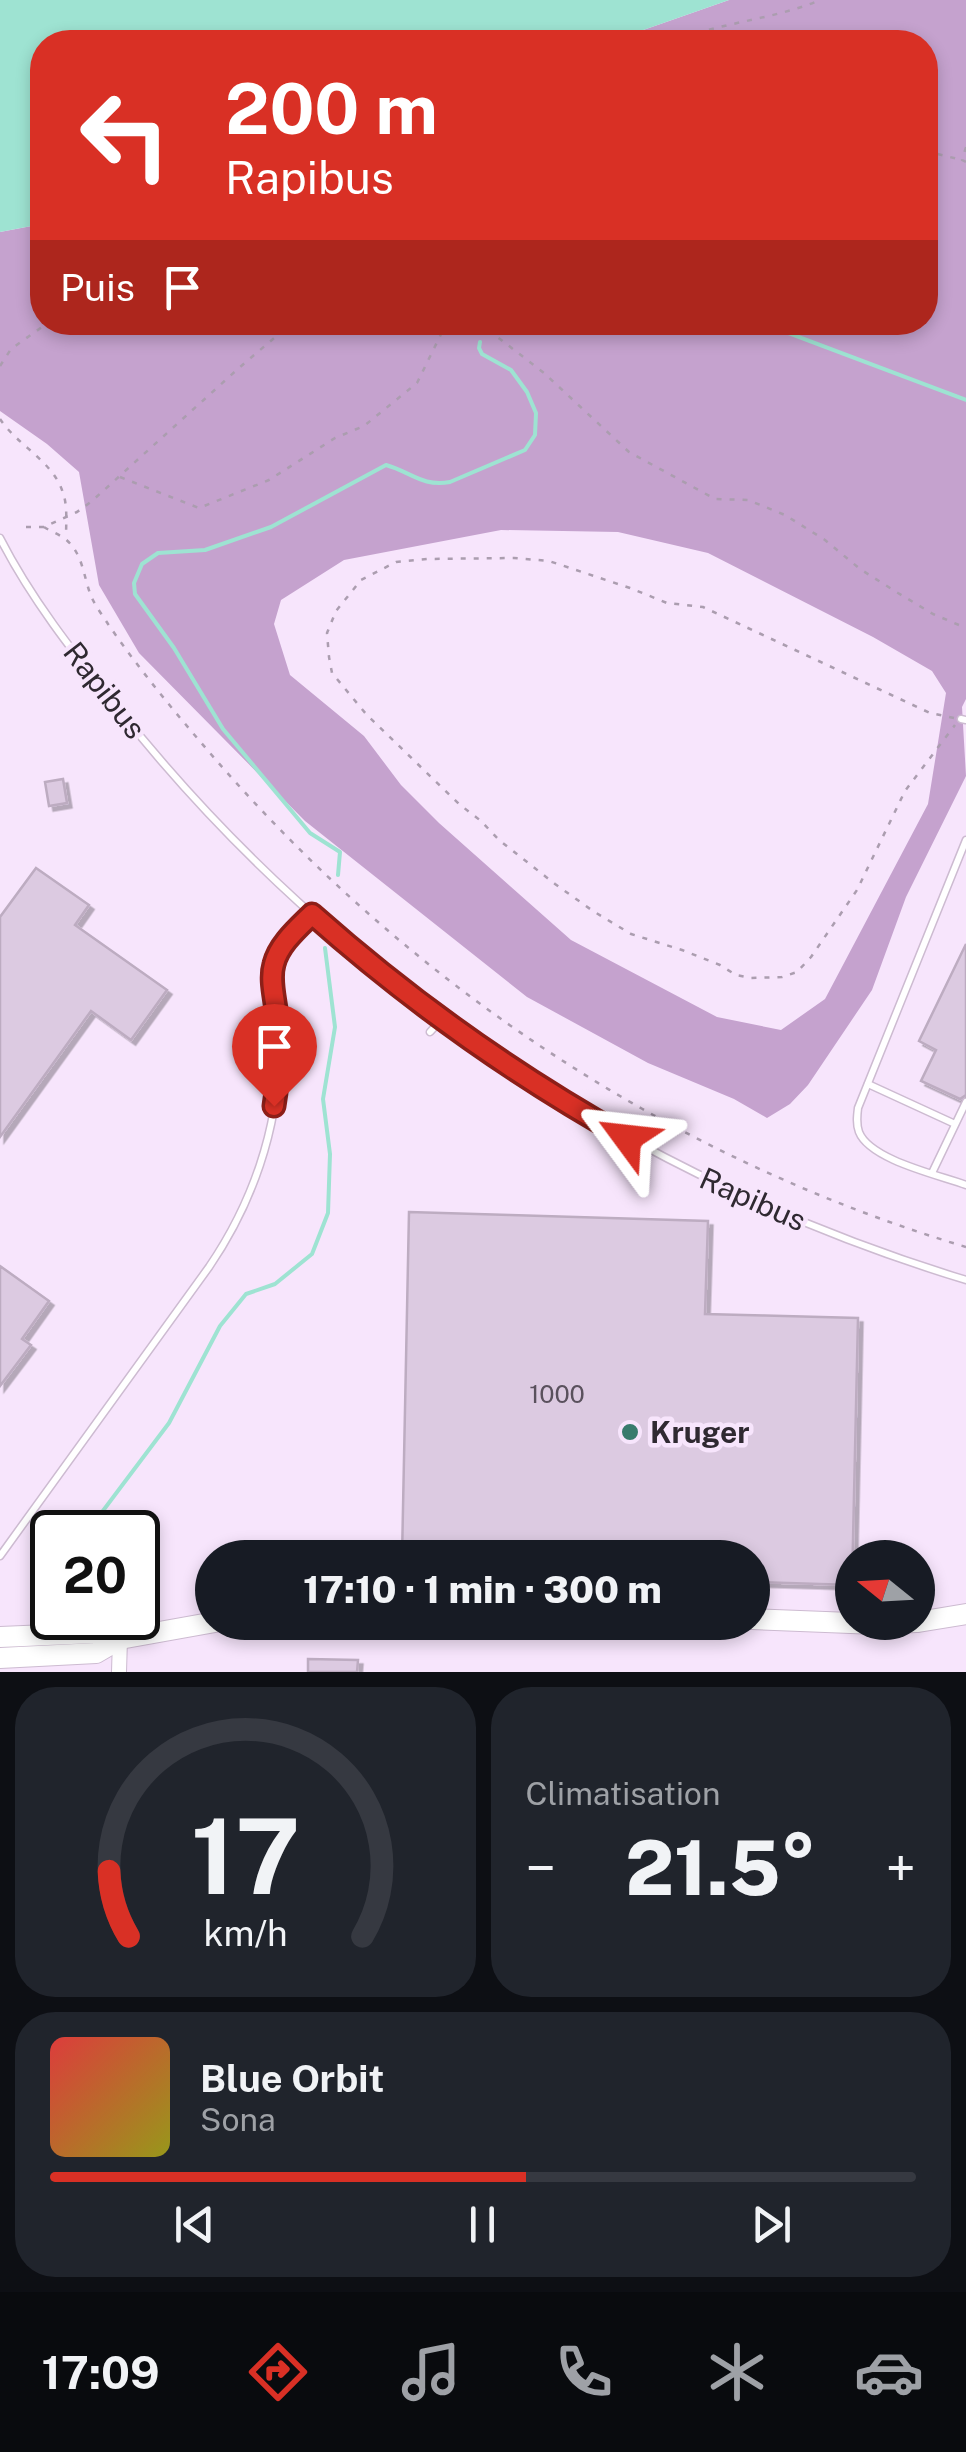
<!DOCTYPE html>
<html lang="fr">
<meta charset="utf-8">
<style>
:root{--surface:#171b24;--page:#20242c;--text:#f1f3f6;--muted:#9ea1a6;--line:#363941;--accent:#d93025}
body{margin:0;font-family:"Public Sans",sans-serif;background:var(--page);color:var(--text);height:100vh;display:flex;flex-direction:column;font-size:38px;white-space:nowrap}
*{box-sizing:border-box;margin:0}
p{font-size:32px;color:var(--muted)}
.icon{flex:none;width:55px;height:55px;fill:none;stroke:currentColor;stroke-width:2;stroke-linecap:round;stroke-linejoin:round}
.map{position:relative;height:1672px;overflow:hidden}
.details{display:flex;flex-direction:column;gap:15px;padding:15px;background:#0d0f14;flex:1}
.details>*{flex:none}
.banner{position:absolute;left:30px;top:30px;width:908px;height:305px;border-radius:40px;box-shadow:0 5px 15px #0003;background:#d93025;color:#fff;overflow:hidden}
.needle{width:65px;rotate:288deg}
.fabs{position:absolute;left:835px;top:1540px;display:grid;gap:20px}
.fabs a{display:grid;place-items:center;width:100px;height:100px;border-radius:50%;background:var(--surface);box-shadow:0 5px 15px #0003;font-size:50px}
.speed{position:absolute;left:30px;top:1510px;display:flex;gap:20px;font-size:50px;font-weight:700;text-align:center}
.speed>*{display:grid;place-content:center;width:130px;height:130px;border-radius:50%;background:var(--surface);box-shadow:0 5px 15px #0003;line-height:1}
.speed .limit{border:5px solid #111;border-radius:15px;background:#fff;color:#111}
.pin{position:absolute;display:grid;place-items:center;width:85px;height:85px;color:#fff;margin:-102px -42px;border-radius:50% 50% 50% 0;rotate:-45deg;box-shadow:0 0 10px #0007}
.pin .icon{rotate:45deg}
.me{position:absolute;width:110px;margin:-55px;rotate:300deg;stroke-linejoin:round;filter:drop-shadow(0 0 8px #0008)}
.turn{display:flex;align-items:center;gap:35px;height:210px;padding:0 30px;font-size:45px}
.turn .icon{width:130px;height:130px;stroke-width:2.5}
.turn b{display:block;font-size:70px;line-height:85px}
.then{display:flex;align-items:center;height:95px;padding:0 30px;background:#0003;gap:20px;font-size:38px}
.big{font-size:75px;font-weight:800;line-height:1.1}
.details .tile{flex:1;display:flex;flex-direction:column;justify-content:center;gap:15px;min-width:0;padding:0 35px;border-radius:40px;background:var(--page)}
.details .dial{align-items:center;gap:0}
.dial svg{height:260px;overflow:visible;fill:none;stroke:var(--line);stroke-width:7;stroke-linecap:round;text-anchor:middle}
.dial text{fill:var(--text);stroke:none}
.song{display:flex;align-items:center;gap:30px}
.cover{width:120px;height:120px;border-radius:15px;background:linear-gradient(135deg,hsl(0 70% 55%),hsl(60 70% 35%))}
.played{height:10px;border-radius:5px;background:linear-gradient(90deg,var(--accent) 55%,var(--line) 55%)}
.keys{display:flex;justify-content:space-around;direction:ltr}
.heat{display:flex;justify-content:space-between;align-items:center;font-size:55px;direction:ltr}
.details .tiles{flex:1;display:grid;gap:15px;grid-template-columns:1fr 1fr}
.tile:last-child{grid-column:span 2}
.trip{position:absolute;left:195px;top:1540px;width:575px;height:100px;border-radius:50px;background:var(--surface);box-shadow:0 5px 15px #0003;font-weight:800;line-height:100px;text-align:center}
.tab-bar{display:flex;height:160px;justify-content:space-around;align-items:center;background:#090b0e;color:var(--muted)}
.tab-bar .icon{width:70px;height:70px}
.tab-bar .current{color:var(--accent)}
.tab-bar b{font-size:45px;color:var(--text)}
.map>svg:first-child{display:block}
.forest{fill:#c5a2ce;fill-rule:evenodd}
.water{fill:#9ee3d2}
.lines{fill:none;stroke-linecap:round;stroke-linejoin:round}
.stream{stroke:#9ee3d2;stroke-width:4}
.building{fill:#dccae1;stroke:#bdacc1;stroke-width:2.5;filter:url(#shadow)}
.lane-casing{stroke:#cdbbd1;stroke-width:9}
.street-casing{stroke:#cdbbd1;stroke-width:16}
.secondary-casing{stroke:#cdbbd1;stroke-width:22}
.path{stroke:#ab9daf;stroke-width:2.5;stroke-dasharray:5 8;stroke-linecap:butt}
.lane{stroke:#fff;stroke-width:6}
.street{stroke:#fff;stroke-width:14}
.secondary{stroke:#fff;stroke-width:20}
.route-casing{stroke:#8d1f18;stroke-width:25}
.route{stroke:#d93025;stroke-width:18}
.poi-dot{fill:#387b6d;stroke:#f7e5fc;stroke-width:4}
.labels{text-anchor:middle;dominant-baseline:central;stroke-width:9;stroke-linejoin:round;paint-order:stroke}
.number-label{font-size:25px;fill:#5a515d}
.street-label{font-size:30px;fill:#2f2931;stroke:#f7e5fc}
.poi-label{font-size:30px;font-weight:bold;fill:#2f2931;stroke:#f7e5fc;text-anchor:start}
</style>
<div class="map">
<svg width="966" height="1672" viewBox="0 0 966 1672">
<defs>
<filter id="shadow"><feDropShadow dx="4.5" dy="4.5" stdDeviation="0" flood-color="#0004"/></filter>
</defs>
<rect width="100%" height="100%" fill="#f7e5fc"/>
<path class="forest" d="M 729,0 L 966,0 L 966,699 L 962,707 L 966,776 L 906,897 L 872,990 L 808,1085 L 790,1104 L 767,1118 L 734,1099 L 648,1063 L 527,997 L 305,821 L 139,653 L 99,585 L 79,472 L 47,444 L 0,411 L 0,232 L 42,224 L 42,322 L 925,322 L 925,42 L 609,42 ZM 501,530 L 618,532 L 708,553 L 873,637 L 932,671 L 946,693 L 928,804 L 825,999 L 781,1030 L 717,1017 L 571,940 L 439,823 L 401,785 L 364,736 L 290,675 L 274,624 L 281,600 L 344,560 Z"/>
<polygon class="water" points="0,0 729,0 609,42 42,42 42,224 0,232"/>
<g class="lines">
<g class="stream">
<polyline points="759,322 966,400"/>
<path d="M 338,875 L 340,852 L 310,833 L 223,729 L 174,648 L 135,594 L 134,583 L 142,564 L 158,553 L 205,550 L 271,527 L 386,465 C 411,472 422,487 450,482 L 525,450 L 535,435 L 536,413 L 527,392 L 511,370 L 482,354 L 479,348 L 480,342"/>
<polyline points="87,1532 169,1423 220,1326 246,1294 275,1284 312,1254 328,1213 330,1154 323,1099 335,1027 325,948"/>
<polyline points="32,1607 52,1579"/>
</g>
</g>
<g class="building">
<polygon points="63,779 67,803 49,806 45,782"/>
<polygon points="36,868 89,905 75,925 167,990 131,1040 91,1011 0,1137 0,917"/>
<polygon points="966,944 966,1095 960,1099 921,1081 936,1050 919,1041"/>
<polygon points="409,1212 708,1221 705,1314 858,1318 852,1585 752,1582 752,1558 402,1558"/>
<polygon points="0,1266 49,1301 22,1339 31,1345 0,1386"/>
<polygon points="308,1659 358,1660 357,1672 308,1672"/>
</g>
<g class="lines">
<g class="lane-casing">
<g id="lane">
<path d="M 0,538 C 31,599 74,653 116,706 C 331,979 634,1179 966,1280"/>
<polyline points="961,719 966,720"/>
<path d="M 966,840 L 858,1108 C 857,1116 856,1124 859,1132 C 870,1160 939,1175 966,1185"/>
<polyline points="430,1032 442,1019"/>
<polyline points="868,1084 955,1124"/>
<polyline points="932,1173 966,1102"/>
<path d="M 0,1556 L 209,1267 C 252,1204 278,1130 279,1054 C 279,1027 275,1001 272,975 C 275,949 295,932 312,914"/>
</g>
</g>
<g class="street-casing">
<polyline id="street" points="119,1672 120,1639"/>
</g>
<g class="secondary-casing">
<g id="secondary">
<polyline points="752,1619 876,1624 916,1622"/>
<polyline points="918,1622 966,1614"/>
<polyline points="0,1637 94,1633 120,1639"/>
<polyline points="0,1658 96,1653 120,1639 215,1622"/>
</g>
</g>
<g class="path">
<path d="M 672,42 C 720,22 773,20 820,0"/>
<polyline points="966,147 962,160 966,162"/>
<polyline points="925,151 962,160"/>
<polyline points="478,322 544,373 629,452 715,499 748,500 785,515 825,540 860,569 898,593 933,614 966,628"/>
<polyline points="0,366 11,349 49,322"/>
<path d="M 0,419 C 17,445 51,460 62,490 C 68,504 66,523 66,537"/>
<polyline points="120,477 199,508 269,480 335,438 364,426 417,383 447,322"/>
<polyline points="26,527 44,527 77,512 92,501 240,367 293,322"/>
<path d="M 44,527 C 50,531 58,534 64,538 C 84,553 83,578 92,598 C 96,607 103,616 108,624 C 141,672 178,716 216,760 C 415,989 675,1160 966,1247"/>
<polyline points="954,718 930,713 703,607 667,603 630,588 549,561 514,558 427,559 396,562 361,580 336,611 327,633 329,657 332,673 366,714 459,804 481,821 499,840 555,884 593,911 631,934 682,950 720,965 736,975 751,978 782,977 797,972 811,957 857,890 905,791 955,725"/>
</g>
<use href="#lane" class="lane"/>
<use href="#street" class="street"/>
<use href="#secondary" class="secondary"/>
</g>
<g class="lines">
<g class="route-casing">
<path id="route" d="M 274,1106 C 279,1077 279,1048 277,1019 C 276,1001 269,981 274,964 C 279,944 298,928 312,914 C 409,1000 514,1075 627,1138"/>
</g>
<use href="#route" class="route"/>
</g>
<circle class="poi-dot" cx="630" cy="1432" r="10"/>
<g class="labels">
<g class="number-label">
<text x="557" y="1394">1000</text>
</g>
<g class="street-label">
<text transform="translate(105 690) rotate(52)">Rapibus</text>
<text transform="translate(753 1199) rotate(24)">Rapibus</text>
</g>
<g class="poi-label">
<text x="650" y="1432">Kruger</text>
</g>
</g>
</svg>
<div class="fabs">
<a><svg class="needle" viewBox="-14 -14 28 28"><path d="M0-13l5 13h-10z" fill="#e53935"/><path d="M0 13l5-13h-10z" fill="#9ea1a6"/></svg></a>
</div>
<div class="speed"><div class="limit">20</div></div>
<div class="pin" style="left:274px;top:1106px;background:#d93025"><svg class="icon" aria-label="arrive" viewBox="0 0 24 24"><path d="M6 21V4h12l-3 4 3 4H6"/></svg></div>
<svg class="me" style="left:627px;top:1138px" viewBox="-20 -20 40 40"><path d="M0-17L14 15 0 8-14 15z" fill="#d93025" stroke="#fff" stroke-width="4"/></svg>
<div class="trip">17:10 · 1 min · 300 m</div>
<div class="banner">
<div class="turn"><svg class="icon" aria-label="left" viewBox="0 0 24 24"><path d="M17 20v-9H6M10 6l-5 5 5 5"/></svg><div><b>200 m</b>Rapibus</div></div>
<div class="then">Puis<svg class="icon" aria-label="arrive" viewBox="0 0 24 24"><path d="M6 21V4h12l-3 4 3 4H6"/></svg></div>
</div>
</div>
<section class="details">
<div class="tiles">
<div class="tile dial"><svg viewBox="0 0 100 80">
<path d="M14 69A42 42 0 1 1 86 69"/>
<path d="M14 69A42 42 0 0 1 8 49" stroke="#d93025"/>
<text x="50" y="56" font-size="32" font-weight="700">17</text>
<text x="50" y="72" font-size="11">km/h</text>
</svg></div>
<div class="tile"><p>Climatisation</p>
<div class="heat"><a>−</a><b class="big">21.5°</b><a>+</a></div>
</div>
<div class="tile">
<div class="song"><i class="cover"></i><div><b>Blue Orbit</b><p>Sona</p></div></div>
<div class="played"></div>
<div class="keys"><svg class="icon" aria-label="previous" viewBox="0 0 24 24"><path d="M18 5L8 12l10 7zM5 5v14"/></svg><svg class="icon" aria-label="pause" viewBox="0 0 24 24"><path d="M8 5v14M16 5v14"/></svg><svg class="icon" aria-label="next" viewBox="0 0 24 24"><path d="M6 5l10 7-10 7zM19 5v14"/></svg></div>
</div>
</div>
</section>
<nav class="tab-bar">
<b>17:09</b>
<svg class="icon current" aria-label="directions" viewBox="0 0 24 24"><path d="M12 3l9 9-9 9-9-9zM9 14v-3h6M13 9l2 2-2 2"/></svg>
<svg class="icon" aria-label="music" viewBox="0 0 24 24"><path d="M9 18V5l10-2v13"/><circle cx="6" cy="18" r="3"/><circle cx="16" cy="16" r="3"/></svg>
<svg class="icon" aria-label="phone" viewBox="0 0 24 24"><path d="M5 4h4l2 5-3 2q2 4 5 5l2-3 5 2v4C11 20 4 13 5 4z"/></svg>
<svg class="icon" aria-label="climate" viewBox="0 0 24 24"><path d="M12 3v18M4 7l16 10M4 17L20 7"/></svg>
<svg class="icon" aria-label="car" viewBox="0 0 24 24"><path d="M5 17H2v-5l4-1 3-4h7l3 4 3 1v5h-3M9 17h6M6 11h13"/><circle cx="7" cy="17" r="2"/><circle cx="17" cy="17" r="2"/></svg>
</nav>
